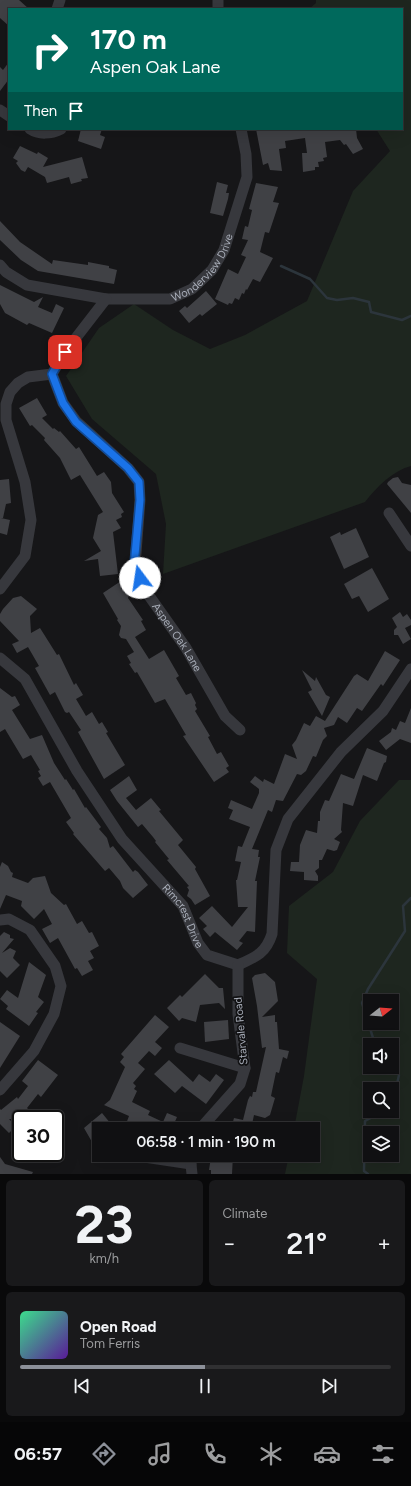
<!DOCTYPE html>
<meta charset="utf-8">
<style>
:root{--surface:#101012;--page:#19191b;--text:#f1f3f6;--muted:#9c9d9f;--line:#303032;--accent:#8c9099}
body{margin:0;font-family:Figtree,sans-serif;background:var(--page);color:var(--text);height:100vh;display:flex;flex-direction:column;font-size:15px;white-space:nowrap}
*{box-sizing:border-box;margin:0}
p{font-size:13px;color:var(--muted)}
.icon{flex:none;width:22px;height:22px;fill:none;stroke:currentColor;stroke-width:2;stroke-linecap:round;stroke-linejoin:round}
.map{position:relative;height:1174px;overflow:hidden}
.details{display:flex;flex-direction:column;gap:6px;padding:6px;background:#09090a;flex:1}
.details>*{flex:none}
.hud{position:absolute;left:8px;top:8px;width:395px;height:122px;border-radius:0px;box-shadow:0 4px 16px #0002,0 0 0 1px var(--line);background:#00695c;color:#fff;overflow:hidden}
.needle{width:26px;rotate:73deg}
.buttons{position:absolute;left:363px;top:994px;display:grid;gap:8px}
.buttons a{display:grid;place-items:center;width:36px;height:36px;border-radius:0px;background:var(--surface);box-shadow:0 4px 16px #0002,0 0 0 1px var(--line);font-size:20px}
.speed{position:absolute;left:12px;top:1110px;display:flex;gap:8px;font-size:20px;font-weight:700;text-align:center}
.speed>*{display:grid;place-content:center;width:52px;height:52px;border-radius:50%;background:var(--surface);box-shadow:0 4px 16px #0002,0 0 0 1px var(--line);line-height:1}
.speed .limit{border:2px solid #111;border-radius:6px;background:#fff;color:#111}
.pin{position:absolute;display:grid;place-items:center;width:34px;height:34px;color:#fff;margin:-17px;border-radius:8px;box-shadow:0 2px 6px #0006}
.me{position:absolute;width:44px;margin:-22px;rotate:346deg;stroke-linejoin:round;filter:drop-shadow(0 0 3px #0008)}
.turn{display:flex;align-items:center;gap:14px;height:84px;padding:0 16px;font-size:18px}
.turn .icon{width:52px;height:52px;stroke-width:2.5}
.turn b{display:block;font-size:28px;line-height:34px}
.then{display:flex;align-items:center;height:38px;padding:0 16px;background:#0003;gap:8px;font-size:15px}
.big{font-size:30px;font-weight:600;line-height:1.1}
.details .tile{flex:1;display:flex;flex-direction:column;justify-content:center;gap:6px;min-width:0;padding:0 14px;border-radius:6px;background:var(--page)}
.details .dial{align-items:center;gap:0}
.dial b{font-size:52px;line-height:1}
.song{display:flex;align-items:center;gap:12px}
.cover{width:48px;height:48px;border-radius:6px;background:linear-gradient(135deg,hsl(150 70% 55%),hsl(270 70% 35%))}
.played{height:4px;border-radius:2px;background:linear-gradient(90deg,var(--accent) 50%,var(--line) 50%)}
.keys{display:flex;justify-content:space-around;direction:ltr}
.heat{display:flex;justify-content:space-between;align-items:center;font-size:22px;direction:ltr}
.details .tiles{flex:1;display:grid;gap:6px;grid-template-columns:1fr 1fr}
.tile:last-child{grid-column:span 2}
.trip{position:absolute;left:92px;top:1122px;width:228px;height:40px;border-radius:0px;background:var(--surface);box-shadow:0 4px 16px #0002,0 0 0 1px var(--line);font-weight:600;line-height:40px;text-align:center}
.tab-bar{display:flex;height:64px;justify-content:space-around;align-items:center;background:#060607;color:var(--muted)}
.tab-bar .icon{width:28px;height:28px}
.tab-bar .on{color:var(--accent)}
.tab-bar b{font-size:18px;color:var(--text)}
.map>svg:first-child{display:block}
.green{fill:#1e261f;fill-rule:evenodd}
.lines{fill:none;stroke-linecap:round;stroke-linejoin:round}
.stream{stroke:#2c353c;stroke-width:2.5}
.building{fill:#404145}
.minor{stroke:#37383d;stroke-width:11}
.route-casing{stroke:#114b97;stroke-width:10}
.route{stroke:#1a73e8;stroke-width:7}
.labels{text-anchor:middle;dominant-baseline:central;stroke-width:3.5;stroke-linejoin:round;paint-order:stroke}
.street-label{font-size:11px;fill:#a8adb8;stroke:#111113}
</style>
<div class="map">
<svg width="411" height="1174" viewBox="0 0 411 1174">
<rect width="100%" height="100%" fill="#161618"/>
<g class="green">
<path d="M 316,0 L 411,0 L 411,466 C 392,471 377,487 365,502 L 163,574 L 166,524 L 156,474 L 92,419 L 66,376 L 99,328 L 134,304 L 173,330 L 210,349 L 245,335 L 307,301 L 353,191 L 390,151 L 376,129 L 402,129 L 402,9 L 309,9 L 316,3 Z"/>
<path d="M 399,780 L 411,780 L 411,1174 L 285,1174 L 289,1155 L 313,1155 L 313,1129 L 294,1129 L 304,1076 L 317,979 L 287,953 L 289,906 L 333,872 L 360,821 ZM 370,1001 L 392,1001 L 392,1023 L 370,1023 ZM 370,1045 L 392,1045 L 392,1067 L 370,1067 ZM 370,1089 L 392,1089 L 392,1111 L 370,1111 ZM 370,1133 L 392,1133 L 392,1155 L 370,1155 Z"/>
</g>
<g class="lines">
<g class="stream">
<polyline points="281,266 310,279 327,298 337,300 353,298 369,302 371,312 402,320 411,316"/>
<polyline points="377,1045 374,1041 362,1003 368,989 405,931 403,906 411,898"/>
<polyline points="392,1065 399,1075 392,1107"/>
<polyline points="368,1174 364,1171 365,1121 384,1111"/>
</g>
</g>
<g class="building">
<polygon points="0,0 19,0 29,9 9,9 9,26 0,18"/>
<polygon points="9,62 9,79 0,91 0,67 3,70"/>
<polygon points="81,129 102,129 100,135 105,137 101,149 78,141"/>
<polygon points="256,129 324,129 324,131 356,129 357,138 363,149 353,154 346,144 344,145 340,140 325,142 327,157 323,158 324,161 318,162 319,167 315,167 315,170 303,172 302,153 307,153 305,138 285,141 286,148 279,149 282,171 270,170 268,163 263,165"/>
<polygon points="20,146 37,154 38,152 48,158 43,167 82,157 88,178 81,179 82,181 71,184 69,177 47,183 45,177 28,167 25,172 21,170 16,163 18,161 13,158"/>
<polygon points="217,182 228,185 226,193 229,193 228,199 223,216 210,213"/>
<polygon points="256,183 278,187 273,202 279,203 269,233 265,232 260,252 273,258 260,282 253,279 247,290 246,289 244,294 242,293 239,300 235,298 232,304 229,303 228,305 215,299 228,269 238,274 246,257 241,255 248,240 242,239 245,226 248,227 252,210 249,209"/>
<polygon points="0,221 20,242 52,264 53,260 88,265 88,262 109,266 109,268 117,270 114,284 38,271 21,260 0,240"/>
<polygon points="0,285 34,302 43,297 38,307 52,313 56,304 64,308 52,333 29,323 27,325 5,313 0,304"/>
<polygon points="206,291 217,304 202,316 200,314 189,323 179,311 185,306 187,308"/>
<polygon points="37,398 47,415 42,418 53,429 54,428 59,432 60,431 76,449 79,447 97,476 104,472 111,482 112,493 124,512 121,514 122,517 116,520 121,528 113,532 118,574 100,576 98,559 84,561 101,551 93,538 98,515 103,512 80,475 71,480 60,458 44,440 45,438 32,425 30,426 19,408"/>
<polygon points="398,477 402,483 411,485 411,513 387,484 388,482 393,478"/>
<polygon points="9,479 11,503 6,504 3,518 1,518 10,520 7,535 0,533 0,480"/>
<polygon points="356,528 369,557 344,569 330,537 340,532 341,535"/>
<polygon points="372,568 389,599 368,612 359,596 352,599 344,584"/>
<polygon points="121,581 129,595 128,598 143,620 141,621 146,630 135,637 149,659 164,650 179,676 176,678 186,695 191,693 196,703 195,705 197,709 195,711 210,736 208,737 217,754 221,752 229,766 226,768 229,772 214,782 183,736 186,735 165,699 155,703 137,672 135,673 129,664 131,663 127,656 134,652 126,639 121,638 119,635 121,626 117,620 118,619 103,593"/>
<polygon points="21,596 37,609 30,616 31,633 40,628 57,655 59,654 74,685 76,683 83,695 76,699 86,716 92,712 99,724 102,722 108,732 106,733 125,765 104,779 78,732 81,730 69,712 67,713 65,712 55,692 50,695 35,668 39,666 28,647 17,653 12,644 19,641 0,621 0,614 3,609 13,598"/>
<polygon points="400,612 403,617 407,614 411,620 411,625 405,628 411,639 403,644 398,635 394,635 394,630 397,627 392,618"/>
<polygon points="385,651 400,660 383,686 381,684 362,711 357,708 347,723 338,717 334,725 324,728 327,736 323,740 316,757 313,756 306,771 301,775 297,774 283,801 276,800 272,812 268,810 252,849 259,850 258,857 260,857 255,881 257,881 255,932 247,931 239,941 243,943 237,950 215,932 210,937 203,929 207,926 199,918 212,906 232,927 248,907 238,907 236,880 237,880 241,862 235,861 238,846 242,847 250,827 229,819 233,810 228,808 231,800 252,809 259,793 259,789 250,782 255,776 263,782 264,779 274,784 285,754 297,759 292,745 296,740 304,723 310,726 316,716 325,721 354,676 357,674 368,681"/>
<polygon points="302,670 315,681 316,677 326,695 330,697 322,716 308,692 312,690"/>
<polygon points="0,688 12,697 15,696 20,705 12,710 30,739 42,735 54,763 65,780 66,779 73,790 74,789 85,808 86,807 101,827 99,829 107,838 110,848 113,846 133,872 135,870 138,872 148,885 133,898 123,888 120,881 109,868 105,871 73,834 74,833 66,822 71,818 50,782 43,786 38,778 41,776 38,771 40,770 31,755 23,759 5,729 0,732"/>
<polygon points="411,708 411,743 400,739 386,750 379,741 391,732 392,728 396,730 400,721 405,723"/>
<polygon points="367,748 387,756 386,762 384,763 377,781 363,775 353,806 343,803 341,830 342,832 334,839 340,842 337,850 334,851 327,849 322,860 319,860 319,868 315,871 318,876 318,881 304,880 304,872 290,871 291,862 299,862 300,845 306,830 317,833 318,821 320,821 320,812 325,800 329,801 341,774 354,779"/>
<polygon points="129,776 137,790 126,798 136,810 151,798 161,810 159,811 183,840 178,845 196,867 195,869 210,896 195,905 191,899 187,896 189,890 187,887 189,886 167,860 169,859 155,842 156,841 153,837 142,824 138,827 117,801 110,790"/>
<polygon points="2,862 8,866 11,872 13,873 12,877 28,883 33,878 45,876 51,893 64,905 66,904 77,924 82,921 89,933 92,932 99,946 90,951 94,958 88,961 93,970 82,976 77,968 75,969 58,938 50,943 42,929 52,924 44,909 34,919 21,906 22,901 6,895 0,909 0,867"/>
<polygon points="4,932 10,935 10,938 14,939 2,953 10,948 16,951 13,958 20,965 7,978 0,971 0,936"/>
<polygon points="29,962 46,975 38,997 44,1002 36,1012 38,1013 29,1026 6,1009 8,1006 0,999 7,990 18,998"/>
<polygon points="265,973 275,982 278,1001 262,1017 275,1015 275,1022 277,1022 279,1049 289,1051 287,1059 283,1057 279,1073 276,1072 271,1096 275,1098 270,1115 265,1118 254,1115 251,1129 231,1129 234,1118 243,1120 248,1100 250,1096 252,1097 253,1092 256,1092 266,1047 262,1048 257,1006 252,978 255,975"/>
<polygon points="205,974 219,988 223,988 225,1009 219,1003 200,1005 196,1022 182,1018 179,1021 167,1008 180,995 182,997"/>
<polygon points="155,1015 169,1027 155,1042 162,1048 155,1056 149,1051 138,1063 145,1069 133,1083 136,1086 134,1089 137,1091 132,1102 150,1111 148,1115 163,1122 167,1113 177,1117 173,1126 179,1129 136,1129 126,1124 129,1116 104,1105 110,1100 125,1067 120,1062 124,1057 121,1054"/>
<polygon points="228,1020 229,1039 205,1042 204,1022"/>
<polygon points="0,1022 20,1036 0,1068"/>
<polygon points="38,1060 58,1075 41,1097 38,1094 27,1108 32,1113 25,1119 9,1119 16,1126 9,1133 0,1124 0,1109 1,1110 17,1097 18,1099 28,1086 22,1081"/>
<polygon points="169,1060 193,1082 199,1074 210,1082 216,1074 224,1080 206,1104 182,1086 175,1093 154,1074"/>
<polygon points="102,1113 115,1129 99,1129 99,1148 94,1141 92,1142 84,1128"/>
<polygon points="216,1155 233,1155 232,1174 211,1174 211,1170 209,1170 211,1157 216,1157"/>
<polygon points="0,1157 5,1164 33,1172 32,1174 0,1174"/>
</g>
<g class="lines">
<g class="minor">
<polyline points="57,9 60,0"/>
<polyline points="218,9 218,0"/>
<polyline points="0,110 9,116"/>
<path d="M 30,129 C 39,135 51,134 61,129"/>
<path id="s1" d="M 0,265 L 6,272 L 27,285 L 106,299 L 170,299 L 192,289 L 212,270 L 224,250 L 247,177 L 246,154 L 241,129"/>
<path id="s2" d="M 106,299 L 65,352 L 52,374 L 63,403 L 76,421 L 128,468 L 139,482 L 140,500 L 135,566 L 145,590 L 186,648 L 225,716 L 240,730"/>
<polyline points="389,513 411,546"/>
<polyline points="0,589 25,556 31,520 25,482 6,420 6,404 10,392 18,383 28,377 52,374"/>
<path id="s3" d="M 0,658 L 25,679 L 77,771 L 122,839 L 183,906 L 198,943 L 207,955 L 238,965 C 256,957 266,953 272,934 L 276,850 L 288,819 L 341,752 L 383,711 L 411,669"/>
<polyline points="0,920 9,919 30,930 55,966 61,986 54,1014 34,1051 0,1090"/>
<polyline points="180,1048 245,1068"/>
<polyline points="200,1129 240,1084 245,1068 238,1014 238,965"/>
<polyline points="131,1155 191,1164"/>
<polyline points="190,1155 192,1174"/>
</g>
</g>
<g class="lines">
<g class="route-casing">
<polyline id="route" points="65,352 52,374 63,403 76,422 128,468 139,482 140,500 134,566 140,578"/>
</g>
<use href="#route" class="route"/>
</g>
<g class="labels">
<g class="street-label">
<text stroke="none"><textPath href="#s1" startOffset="225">Wonderview Drive</textPath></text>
<text stroke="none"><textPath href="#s2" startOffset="401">Aspen Oak Lane</textPath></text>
<text stroke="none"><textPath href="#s3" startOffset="319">Rimcrest Drive</textPath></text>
<text transform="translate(241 1031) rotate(-95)">Starvale Road</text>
</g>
</g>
</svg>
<div class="buttons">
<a><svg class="needle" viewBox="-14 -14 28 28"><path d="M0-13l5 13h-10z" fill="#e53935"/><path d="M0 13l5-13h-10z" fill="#9c9d9f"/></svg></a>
<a><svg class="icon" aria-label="sound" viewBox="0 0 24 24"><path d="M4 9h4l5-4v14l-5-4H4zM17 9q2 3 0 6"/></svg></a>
<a><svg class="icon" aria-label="search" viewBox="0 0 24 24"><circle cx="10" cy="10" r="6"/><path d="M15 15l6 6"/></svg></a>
<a><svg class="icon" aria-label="layers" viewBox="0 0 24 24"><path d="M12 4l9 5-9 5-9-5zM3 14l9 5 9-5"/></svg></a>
</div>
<div class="speed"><div class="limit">30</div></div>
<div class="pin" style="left:65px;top:352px;background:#d93025"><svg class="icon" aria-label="arrive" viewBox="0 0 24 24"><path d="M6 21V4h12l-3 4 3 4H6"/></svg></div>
<svg class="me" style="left:140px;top:578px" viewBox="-20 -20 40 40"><circle r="19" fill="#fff"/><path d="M0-13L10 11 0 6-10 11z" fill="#1a73e8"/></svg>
<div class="trip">06:58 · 1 min · 190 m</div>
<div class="hud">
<div class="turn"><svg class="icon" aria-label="right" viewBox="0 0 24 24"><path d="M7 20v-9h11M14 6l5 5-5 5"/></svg><div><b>170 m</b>Aspen Oak Lane</div></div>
<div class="then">Then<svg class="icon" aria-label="arrive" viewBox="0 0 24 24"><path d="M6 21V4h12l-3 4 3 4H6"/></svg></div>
</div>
</div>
<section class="details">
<div class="tiles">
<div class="tile dial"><b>23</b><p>km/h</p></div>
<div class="tile"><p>Climate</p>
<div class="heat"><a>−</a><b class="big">21°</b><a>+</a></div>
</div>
<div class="tile">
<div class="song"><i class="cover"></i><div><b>Open Road</b><p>Tom Ferris</p></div></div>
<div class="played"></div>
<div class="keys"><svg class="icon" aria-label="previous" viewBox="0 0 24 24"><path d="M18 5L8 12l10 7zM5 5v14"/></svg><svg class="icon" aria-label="pause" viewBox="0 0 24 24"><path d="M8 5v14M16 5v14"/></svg><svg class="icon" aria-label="next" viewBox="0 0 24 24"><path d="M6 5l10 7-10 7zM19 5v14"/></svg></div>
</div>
</div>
</section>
<nav class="tab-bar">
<b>06:57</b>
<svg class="icon on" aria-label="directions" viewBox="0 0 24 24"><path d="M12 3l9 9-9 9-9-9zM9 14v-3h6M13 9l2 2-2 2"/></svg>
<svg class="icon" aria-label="music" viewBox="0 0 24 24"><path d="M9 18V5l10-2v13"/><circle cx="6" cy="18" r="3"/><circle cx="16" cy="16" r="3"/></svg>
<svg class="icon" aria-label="phone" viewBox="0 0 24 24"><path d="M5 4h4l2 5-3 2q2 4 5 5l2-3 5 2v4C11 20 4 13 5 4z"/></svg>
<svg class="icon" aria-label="climate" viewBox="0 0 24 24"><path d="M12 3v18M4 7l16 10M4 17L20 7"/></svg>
<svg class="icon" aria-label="car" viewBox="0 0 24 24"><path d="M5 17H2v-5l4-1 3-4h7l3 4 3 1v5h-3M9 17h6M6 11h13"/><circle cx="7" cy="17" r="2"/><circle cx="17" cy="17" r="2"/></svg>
<svg class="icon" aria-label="filters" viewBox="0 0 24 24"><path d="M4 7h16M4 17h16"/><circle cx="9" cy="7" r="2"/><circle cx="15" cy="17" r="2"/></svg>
</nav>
